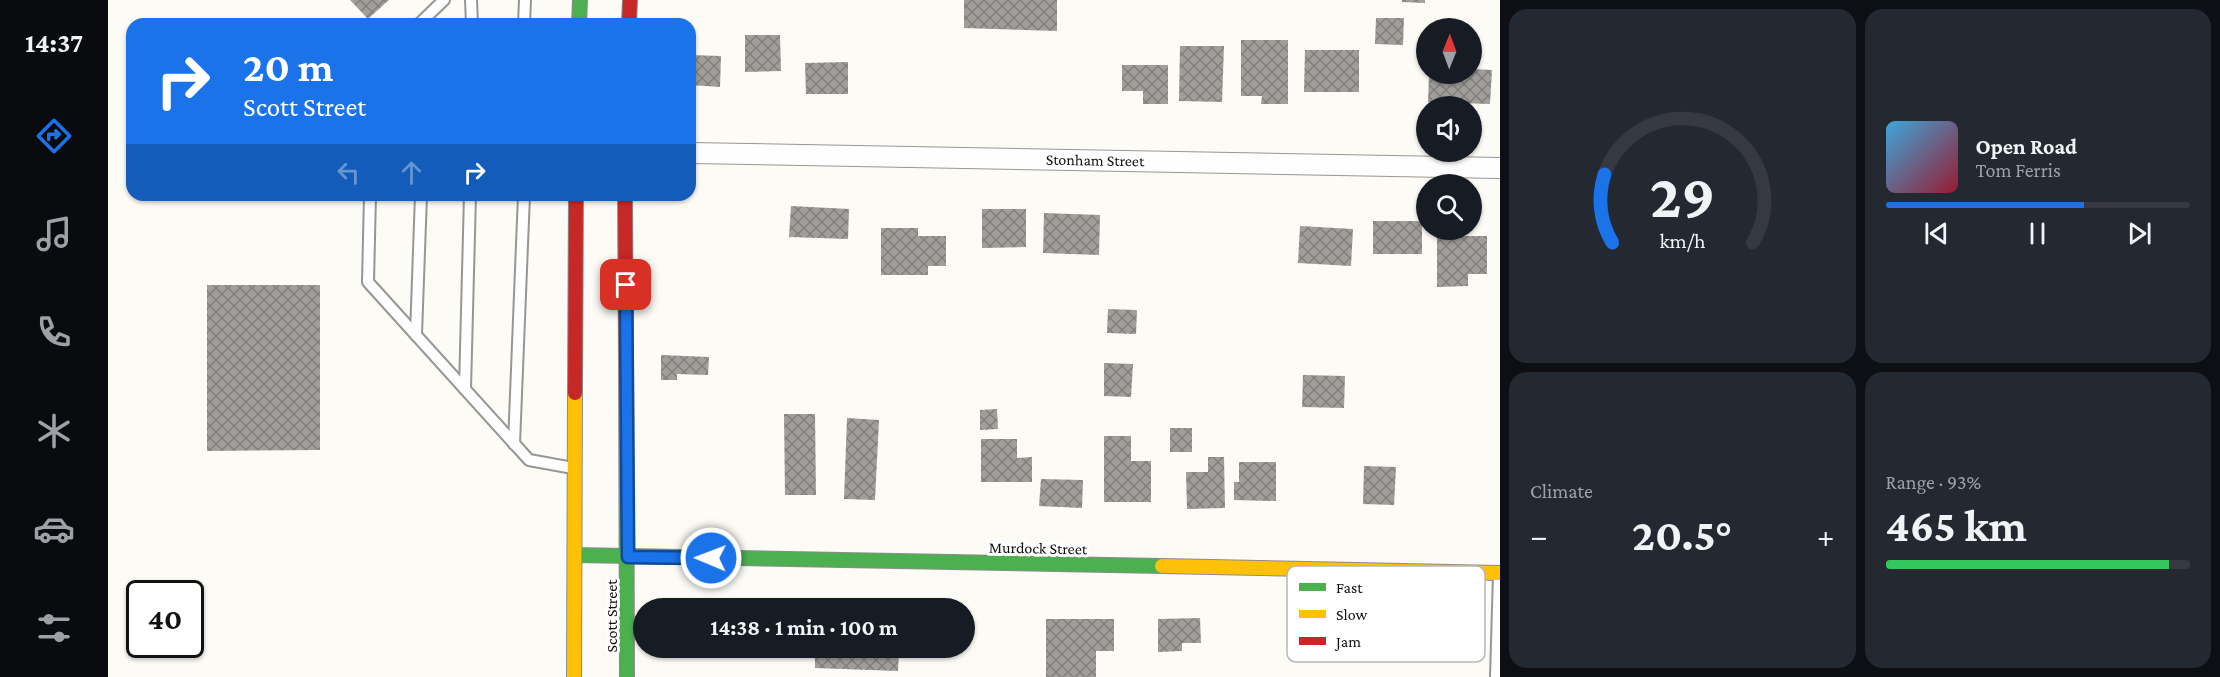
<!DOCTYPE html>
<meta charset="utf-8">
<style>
:root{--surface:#171b24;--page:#242831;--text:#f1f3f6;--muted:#9ea1a6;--line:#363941;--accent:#1a73e8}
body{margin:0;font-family:"Crimson Pro",serif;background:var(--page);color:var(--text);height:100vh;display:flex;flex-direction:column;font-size:22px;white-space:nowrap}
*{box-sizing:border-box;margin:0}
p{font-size:20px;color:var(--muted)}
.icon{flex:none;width:33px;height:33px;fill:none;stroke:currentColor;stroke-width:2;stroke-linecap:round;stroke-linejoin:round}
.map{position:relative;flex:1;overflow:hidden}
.drawer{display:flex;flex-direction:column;gap:9px;padding:9px;background:#0d0f14;width:720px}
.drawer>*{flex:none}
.top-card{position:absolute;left:18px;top:18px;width:570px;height:183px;border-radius:18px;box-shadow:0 2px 4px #0004;background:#1a73e8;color:#fff;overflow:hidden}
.needle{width:39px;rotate:1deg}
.buttons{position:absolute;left:1308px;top:18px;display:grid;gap:12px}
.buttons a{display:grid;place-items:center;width:66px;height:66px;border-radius:50%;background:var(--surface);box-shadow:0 2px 4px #0004;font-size:30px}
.speed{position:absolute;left:18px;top:580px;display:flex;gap:12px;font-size:30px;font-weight:700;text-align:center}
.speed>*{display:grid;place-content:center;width:78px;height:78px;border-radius:50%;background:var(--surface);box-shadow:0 2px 4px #0004;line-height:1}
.speed .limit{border:3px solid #111;border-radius:9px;background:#fff;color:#111}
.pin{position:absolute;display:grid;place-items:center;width:51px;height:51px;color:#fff;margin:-26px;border-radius:12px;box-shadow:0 3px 9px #0006}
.me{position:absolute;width:66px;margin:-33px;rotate:271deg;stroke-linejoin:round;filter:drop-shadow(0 0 4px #0008)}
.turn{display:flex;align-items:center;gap:21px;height:126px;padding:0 18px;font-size:27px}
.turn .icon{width:78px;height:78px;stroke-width:2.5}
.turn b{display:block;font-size:42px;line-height:51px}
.lanes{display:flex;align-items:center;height:57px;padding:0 18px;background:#0003;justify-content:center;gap:30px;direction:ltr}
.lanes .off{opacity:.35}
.big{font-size:45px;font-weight:700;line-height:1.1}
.drawer .tile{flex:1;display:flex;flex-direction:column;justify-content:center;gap:9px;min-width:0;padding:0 21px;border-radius:18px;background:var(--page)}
.drawer .dial{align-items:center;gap:0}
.dial svg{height:156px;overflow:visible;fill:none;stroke:var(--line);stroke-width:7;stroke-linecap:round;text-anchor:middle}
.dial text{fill:var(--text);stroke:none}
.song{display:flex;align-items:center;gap:18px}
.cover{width:72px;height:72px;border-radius:9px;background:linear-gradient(135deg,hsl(200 70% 55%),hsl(350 70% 35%))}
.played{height:6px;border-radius:3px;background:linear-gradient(90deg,var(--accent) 65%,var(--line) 65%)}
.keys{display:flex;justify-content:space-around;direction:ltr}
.heat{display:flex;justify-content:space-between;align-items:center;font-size:33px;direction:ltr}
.charge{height:9px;border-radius:4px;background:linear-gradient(90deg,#34c759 93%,var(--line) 0)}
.drawer .tiles{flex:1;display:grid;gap:9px;grid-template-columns:repeat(2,1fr)}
.trip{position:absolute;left:525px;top:598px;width:342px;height:60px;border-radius:30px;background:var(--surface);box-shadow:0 2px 4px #0004;font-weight:700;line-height:60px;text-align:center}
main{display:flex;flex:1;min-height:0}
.tabs{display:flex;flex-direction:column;width:108px;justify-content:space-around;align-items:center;background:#090b0e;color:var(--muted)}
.tabs .icon{width:42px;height:42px}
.tabs .active{color:var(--accent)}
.tabs b{font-size:27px;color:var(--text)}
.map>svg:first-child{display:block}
.building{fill:url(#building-cross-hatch)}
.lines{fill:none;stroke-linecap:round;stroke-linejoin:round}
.lane-casing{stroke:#969694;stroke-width:14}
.street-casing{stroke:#969694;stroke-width:22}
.fast-casing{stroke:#8d8c8a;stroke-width:16}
.slow-casing{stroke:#8d8c8a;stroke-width:16}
.jam-casing{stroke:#8d8c8a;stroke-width:16}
.lane{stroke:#fffefe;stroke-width:10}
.street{stroke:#fffefe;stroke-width:20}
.fast{stroke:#4caf50;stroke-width:14}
.slow{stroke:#ffc107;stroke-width:14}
.jam{stroke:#c62828;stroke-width:14}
.route-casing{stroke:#114b97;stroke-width:15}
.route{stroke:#1a73e8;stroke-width:10}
.labels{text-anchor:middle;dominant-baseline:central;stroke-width:6;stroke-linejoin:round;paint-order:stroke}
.street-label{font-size:16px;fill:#101010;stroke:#fff}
.key{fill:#fff;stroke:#b7b7b7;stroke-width:1.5}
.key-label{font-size:16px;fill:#101010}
</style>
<main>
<nav class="tabs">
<b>14:37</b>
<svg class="icon active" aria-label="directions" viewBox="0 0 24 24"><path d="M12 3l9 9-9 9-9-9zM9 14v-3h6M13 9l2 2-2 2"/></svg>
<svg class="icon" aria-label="music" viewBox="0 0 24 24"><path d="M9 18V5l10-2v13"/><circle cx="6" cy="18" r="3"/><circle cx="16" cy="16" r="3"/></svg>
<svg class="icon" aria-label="phone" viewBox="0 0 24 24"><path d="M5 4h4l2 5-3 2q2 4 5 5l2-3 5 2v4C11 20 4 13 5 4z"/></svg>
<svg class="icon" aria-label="climate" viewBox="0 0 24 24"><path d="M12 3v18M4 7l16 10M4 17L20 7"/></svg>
<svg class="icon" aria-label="car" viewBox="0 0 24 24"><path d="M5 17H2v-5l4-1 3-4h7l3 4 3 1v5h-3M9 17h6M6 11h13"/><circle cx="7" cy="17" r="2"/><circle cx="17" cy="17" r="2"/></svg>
<svg class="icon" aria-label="filters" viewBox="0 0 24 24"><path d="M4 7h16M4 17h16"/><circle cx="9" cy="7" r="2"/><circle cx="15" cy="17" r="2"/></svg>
</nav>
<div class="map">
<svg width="1392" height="677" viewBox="0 0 1392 677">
<defs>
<pattern id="building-cross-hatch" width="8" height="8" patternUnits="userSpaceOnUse" patternTransform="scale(1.5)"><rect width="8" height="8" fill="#a09e9b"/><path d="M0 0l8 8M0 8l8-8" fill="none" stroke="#817f7d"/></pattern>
</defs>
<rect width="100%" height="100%" fill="#fcfbf6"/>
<g class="building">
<polygon points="242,0 281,0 260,19"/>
<polygon points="856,0 949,0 949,31 856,28"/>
<polygon points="1294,0 1317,0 1317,3 1294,2"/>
<polygon points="1268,18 1296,18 1295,45 1267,44"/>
<polygon points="637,35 672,35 673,71 637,72"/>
<polygon points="1133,40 1180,40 1180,104 1153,104 1154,96 1133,96"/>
<polygon points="1072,46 1116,46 1114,102 1071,101"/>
<polygon points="1197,50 1251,50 1251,92 1196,92"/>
<polygon points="582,55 613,56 612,87 582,85"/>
<polygon points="740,62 740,94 698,94 697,63"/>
<polygon points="1014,65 1060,65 1060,104 1035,104 1035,91 1014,91"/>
<polygon points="1364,69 1384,70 1382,104 1320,102 1321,74 1364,74"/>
<polygon points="683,206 741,209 740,239 681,237"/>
<polygon points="874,209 918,209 918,247 874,248"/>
<polygon points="936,213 992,215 991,255 935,253"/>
<rect x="1265" y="221" width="49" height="33"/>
<polygon points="1192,226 1245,229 1243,266 1190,263"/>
<polygon points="773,228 810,228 810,236 838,236 838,266 820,266 820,275 773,275"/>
<polygon points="1329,236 1379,236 1379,274 1360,274 1360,286 1329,287"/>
<polygon points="99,285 212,285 212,450 99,451"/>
<polygon points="1000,309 1029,310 1028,334 999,333"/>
<polygon points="553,355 601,357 600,375 569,374 569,380 553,380"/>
<polygon points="996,363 1025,364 1023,397 996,396"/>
<polygon points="1195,375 1237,376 1236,408 1194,407"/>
<polygon points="889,409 890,429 872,430 872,410"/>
<polygon points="676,414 707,414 708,495 677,495"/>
<polygon points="739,418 771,420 767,500 736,499"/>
<rect x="1062" y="428" width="22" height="24"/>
<polygon points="996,436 1023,436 1023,461 1043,461 1043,502 996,502"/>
<polygon points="873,439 909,439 909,458 924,457 924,482 873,482"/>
<polygon points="1100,457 1116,457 1117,508 1079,509 1078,472 1100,472"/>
<polygon points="1131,462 1168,462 1168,501 1126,500 1126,482 1131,482"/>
<polygon points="1256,466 1288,467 1286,505 1255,504"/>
<polygon points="933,479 975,480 974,508 931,506"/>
<polygon points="1092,618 1093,643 1074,643 1074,651 1050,652 1050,619"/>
<polygon points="938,619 1006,619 1006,651 988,651 988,677 938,677"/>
<polygon points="707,648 791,648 790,671 707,668"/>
</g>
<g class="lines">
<g class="lane-casing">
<g id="lane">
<polyline points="363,0 364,24"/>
<polyline points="311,24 336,0"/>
<polyline points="416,24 417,0"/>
<polyline points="262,195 260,282 421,460 465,468"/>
<polyline points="308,335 313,195"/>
<polyline points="357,389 362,195"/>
<polyline points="406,444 416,195"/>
<polyline points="1388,677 1391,574"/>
</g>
</g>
<g class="street-casing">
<polyline id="street" points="582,153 1392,168"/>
</g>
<g class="fast-casing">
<g id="fast">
<polyline points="471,24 472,0"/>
<polyline points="518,362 519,677"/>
<polyline points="467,555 1054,566"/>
</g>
</g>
<g class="slow-casing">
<g id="slow">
<polyline points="1054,566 1392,573"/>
<polyline points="466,677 467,393"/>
</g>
</g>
<g class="jam-casing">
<g id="jam">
<polyline points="521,24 522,0"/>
<polyline points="517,195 518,362"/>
<polyline points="467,393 468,195"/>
</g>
</g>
<use href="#lane" class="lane"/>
<use href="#street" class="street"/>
<use href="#fast" class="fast"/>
<use href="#slow" class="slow"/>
<use href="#jam" class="jam"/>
</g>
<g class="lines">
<g class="route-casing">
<polyline id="route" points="518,285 520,557 603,558"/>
</g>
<use href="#route" class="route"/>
</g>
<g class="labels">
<g class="street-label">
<text transform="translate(987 160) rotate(1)">Stonham Street</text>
<text transform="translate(930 548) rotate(1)">Murdock Street</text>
<text transform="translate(503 616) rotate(-90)">Scott Street</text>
</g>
</g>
<rect x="1179" y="566" width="198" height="96" rx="9" class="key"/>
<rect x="1191" y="583" width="27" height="8" fill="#4caf50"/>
<rect x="1191" y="610" width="27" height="8" fill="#ffc107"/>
<rect x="1191" y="637" width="27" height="8" fill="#c62828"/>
<g class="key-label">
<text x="1228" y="593">Fast</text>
<text x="1228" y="620">Slow</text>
<text x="1228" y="647">Jam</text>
</g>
</svg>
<div class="buttons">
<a><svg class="needle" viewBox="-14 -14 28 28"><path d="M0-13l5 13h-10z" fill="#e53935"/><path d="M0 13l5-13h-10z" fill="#9ea1a6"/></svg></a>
<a><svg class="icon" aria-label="sound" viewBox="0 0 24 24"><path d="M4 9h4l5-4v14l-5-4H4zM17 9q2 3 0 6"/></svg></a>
<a><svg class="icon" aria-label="search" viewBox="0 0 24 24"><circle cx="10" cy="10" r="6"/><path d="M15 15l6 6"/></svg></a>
</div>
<div class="speed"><div class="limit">40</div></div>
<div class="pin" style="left:518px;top:285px;background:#d93025"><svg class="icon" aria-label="arrive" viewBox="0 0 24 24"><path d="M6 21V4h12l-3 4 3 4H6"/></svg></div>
<svg class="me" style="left:603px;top:558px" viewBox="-20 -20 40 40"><circle r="17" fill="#1a73e8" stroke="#fff" stroke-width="3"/><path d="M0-11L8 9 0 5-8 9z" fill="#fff"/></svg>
<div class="trip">14:38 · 1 min · 100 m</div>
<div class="top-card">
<div class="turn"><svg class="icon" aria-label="right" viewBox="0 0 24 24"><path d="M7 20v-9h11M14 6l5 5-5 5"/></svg><div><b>20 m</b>Scott Street</div></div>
<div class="lanes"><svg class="icon off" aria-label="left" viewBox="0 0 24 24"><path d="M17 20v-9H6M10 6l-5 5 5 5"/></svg><svg class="icon off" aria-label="ahead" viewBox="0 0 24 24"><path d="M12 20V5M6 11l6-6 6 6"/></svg><svg class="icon" aria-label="right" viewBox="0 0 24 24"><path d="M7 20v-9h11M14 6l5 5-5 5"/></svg></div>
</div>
</div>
<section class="drawer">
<div class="tiles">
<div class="tile dial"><svg viewBox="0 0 100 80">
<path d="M14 69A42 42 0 1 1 86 69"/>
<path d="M14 69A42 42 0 0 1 10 34" stroke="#1a73e8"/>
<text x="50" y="56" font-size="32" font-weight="700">29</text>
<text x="50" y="72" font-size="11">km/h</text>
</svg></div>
<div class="tile">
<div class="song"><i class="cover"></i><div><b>Open Road</b><p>Tom Ferris</p></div></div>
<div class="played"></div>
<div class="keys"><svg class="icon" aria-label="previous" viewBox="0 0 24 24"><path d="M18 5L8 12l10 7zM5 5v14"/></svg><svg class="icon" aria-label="pause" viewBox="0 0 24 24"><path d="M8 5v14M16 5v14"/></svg><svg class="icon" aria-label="next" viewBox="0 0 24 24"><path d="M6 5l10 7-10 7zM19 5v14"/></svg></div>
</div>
<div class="tile"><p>Climate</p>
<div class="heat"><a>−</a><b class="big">20.5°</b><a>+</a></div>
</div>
<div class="tile"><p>Range · 93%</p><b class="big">465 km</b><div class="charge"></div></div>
</div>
</section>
</main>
